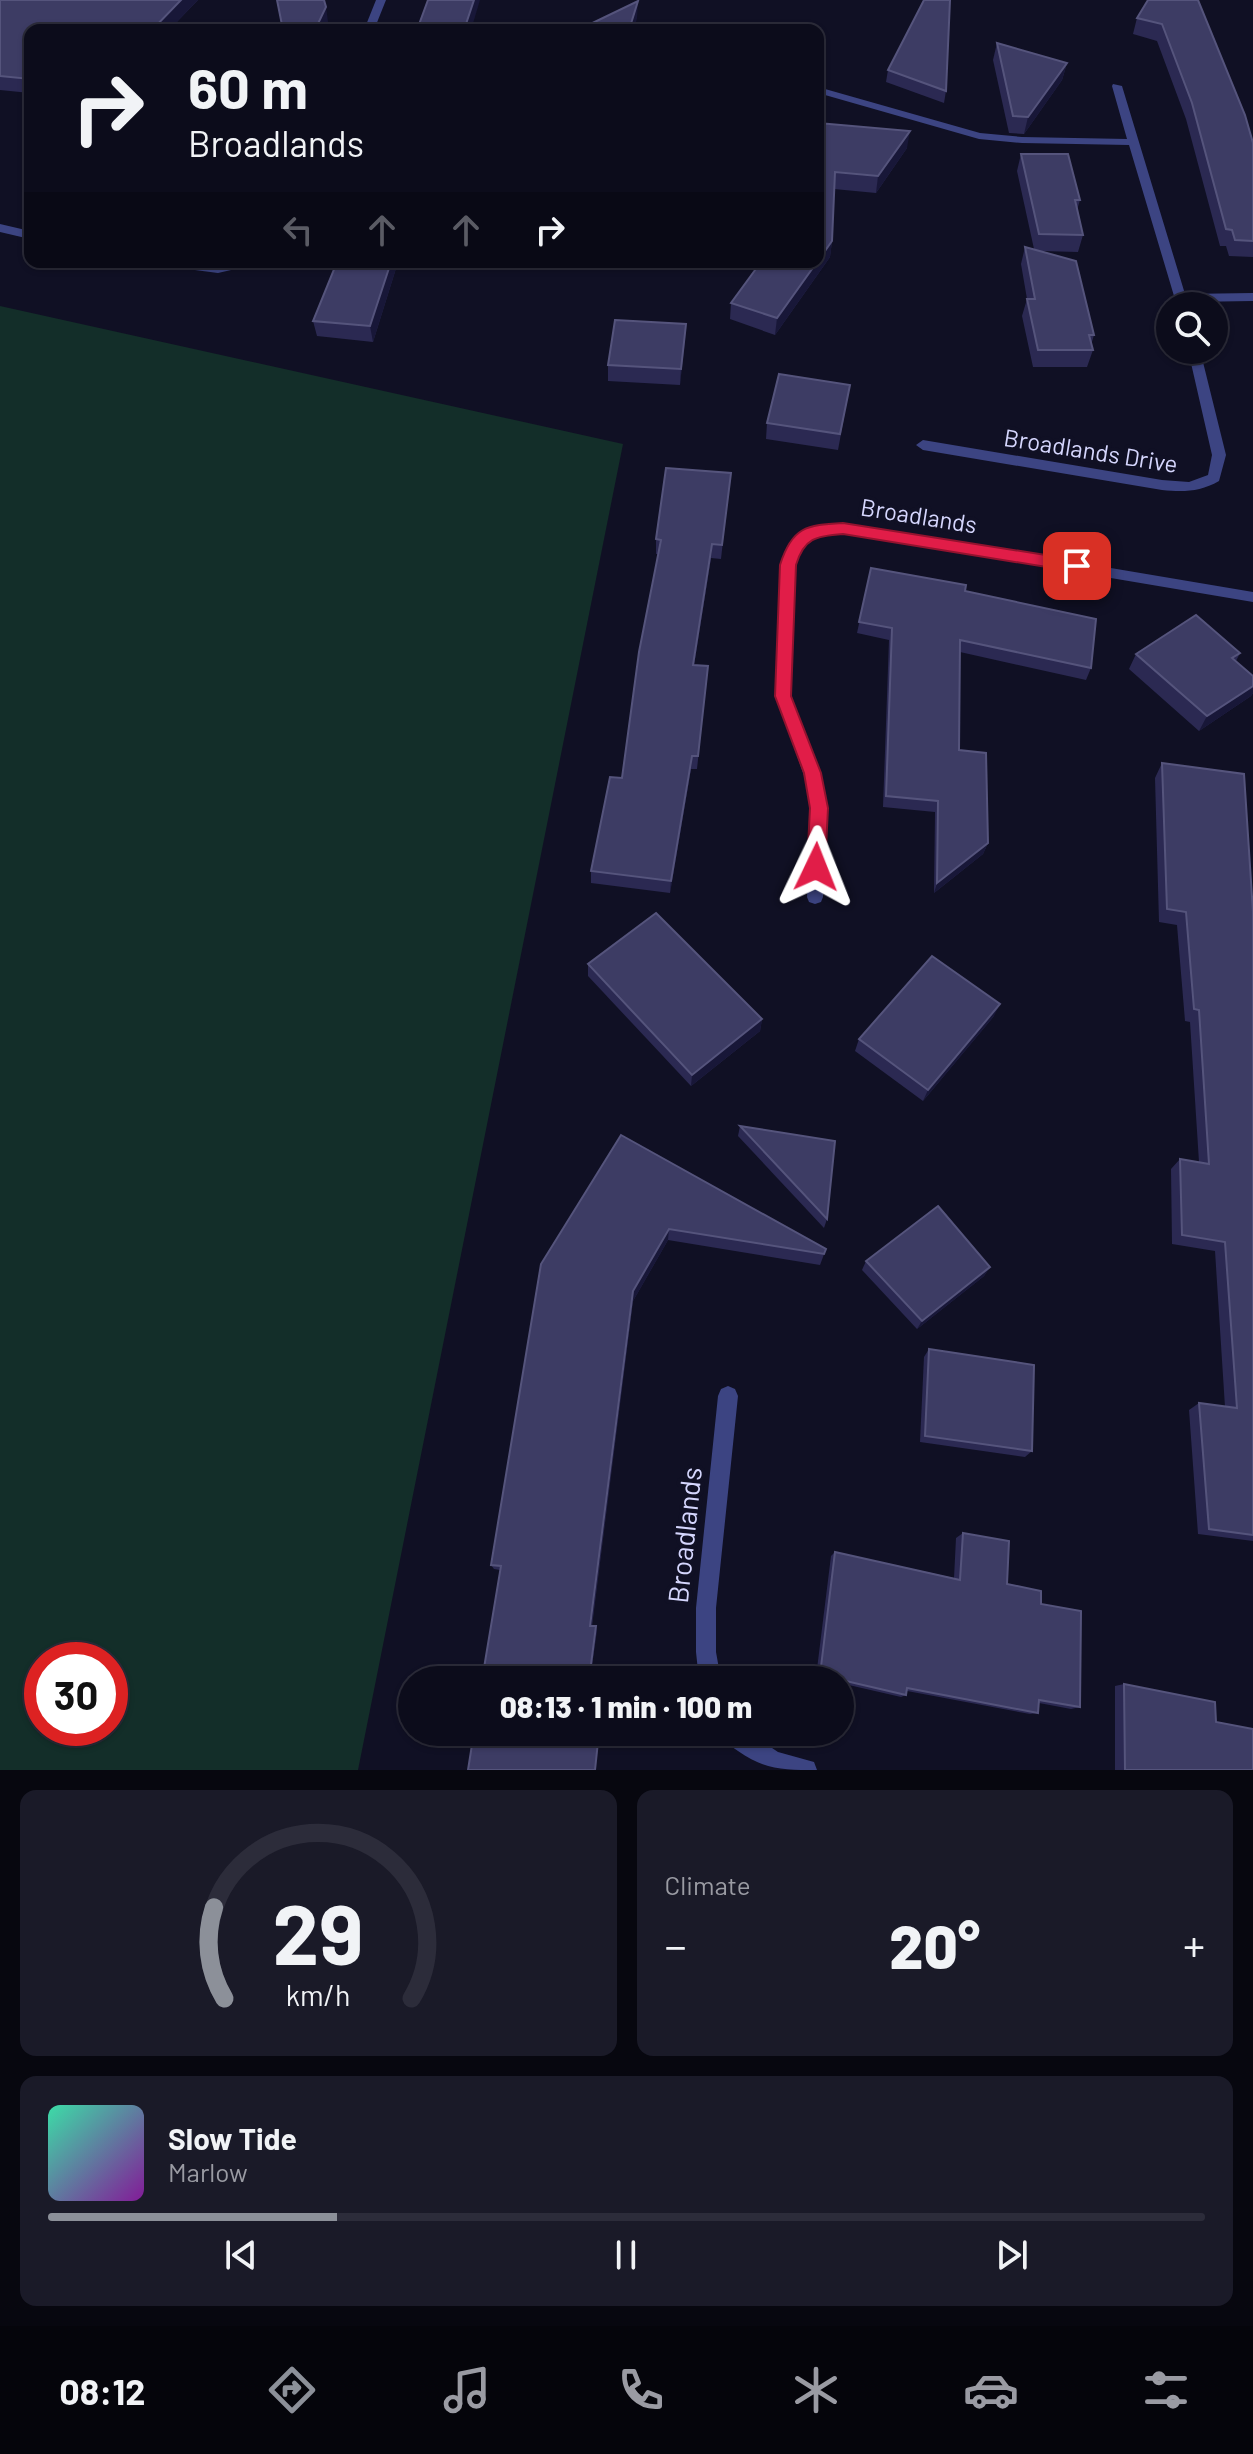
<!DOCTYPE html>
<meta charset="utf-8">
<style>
:root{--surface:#0c0c1b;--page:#1a1a28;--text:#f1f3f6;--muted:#9a9ba3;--line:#2c2c3a;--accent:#8c9099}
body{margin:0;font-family:Barlow,sans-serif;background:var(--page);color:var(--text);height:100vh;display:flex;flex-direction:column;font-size:30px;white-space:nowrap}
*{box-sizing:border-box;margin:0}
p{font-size:26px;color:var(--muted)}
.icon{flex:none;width:44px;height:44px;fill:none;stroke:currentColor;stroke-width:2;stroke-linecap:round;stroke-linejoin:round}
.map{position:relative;height:1770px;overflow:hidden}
.panel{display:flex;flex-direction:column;gap:20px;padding:20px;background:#07070f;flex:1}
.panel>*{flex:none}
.guide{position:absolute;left:24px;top:24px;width:800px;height:244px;border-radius:16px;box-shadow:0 2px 6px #0004,0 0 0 2px var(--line);background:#0c0c1b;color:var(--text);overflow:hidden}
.fabs{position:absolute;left:1156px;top:292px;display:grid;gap:16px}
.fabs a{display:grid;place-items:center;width:72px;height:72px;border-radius:50%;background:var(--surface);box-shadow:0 2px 6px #0004,0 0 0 2px var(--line);font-size:40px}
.speed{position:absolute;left:24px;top:1642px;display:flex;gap:16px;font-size:40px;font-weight:700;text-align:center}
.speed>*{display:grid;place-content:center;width:104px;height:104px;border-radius:50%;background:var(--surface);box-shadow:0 2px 6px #0004,0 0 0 2px var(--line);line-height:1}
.speed .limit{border:12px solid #d22;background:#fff;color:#111}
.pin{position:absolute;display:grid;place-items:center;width:68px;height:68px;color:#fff;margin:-34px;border-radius:16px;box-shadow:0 4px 12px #0006}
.me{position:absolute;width:88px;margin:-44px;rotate:2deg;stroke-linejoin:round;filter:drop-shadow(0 0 6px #0008)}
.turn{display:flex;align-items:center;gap:28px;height:168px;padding:0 32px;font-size:36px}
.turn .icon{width:104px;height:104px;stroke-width:2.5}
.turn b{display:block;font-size:56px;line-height:68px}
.lanes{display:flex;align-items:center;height:76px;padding:0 32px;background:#0003;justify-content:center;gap:40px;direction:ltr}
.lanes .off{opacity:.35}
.big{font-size:60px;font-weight:800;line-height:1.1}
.panel .card{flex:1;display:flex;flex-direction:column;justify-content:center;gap:12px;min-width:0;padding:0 28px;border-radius:16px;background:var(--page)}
.panel .dial{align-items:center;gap:0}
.dial svg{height:208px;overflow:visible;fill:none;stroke:var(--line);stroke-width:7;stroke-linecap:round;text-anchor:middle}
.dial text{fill:var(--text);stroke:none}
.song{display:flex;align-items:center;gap:24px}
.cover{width:96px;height:96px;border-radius:12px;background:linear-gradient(135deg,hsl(160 70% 55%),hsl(290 70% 35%))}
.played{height:8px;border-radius:4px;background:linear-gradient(90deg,var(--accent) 25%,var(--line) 25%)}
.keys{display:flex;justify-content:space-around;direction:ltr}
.heat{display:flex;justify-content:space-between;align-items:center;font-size:44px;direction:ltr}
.panel .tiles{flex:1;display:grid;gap:20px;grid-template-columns:1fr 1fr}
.card:last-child{grid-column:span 2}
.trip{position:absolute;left:398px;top:1666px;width:456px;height:80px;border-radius:40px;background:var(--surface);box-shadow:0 2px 6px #0004,0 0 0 2px var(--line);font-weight:800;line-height:80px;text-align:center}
.dock{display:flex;height:128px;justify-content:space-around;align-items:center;background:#05050b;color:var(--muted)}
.dock .icon{width:56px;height:56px}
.dock .on{color:var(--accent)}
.dock b{font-size:36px;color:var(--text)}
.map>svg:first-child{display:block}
.green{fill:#132e29;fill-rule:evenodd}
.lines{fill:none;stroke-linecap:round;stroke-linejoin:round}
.street{fill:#3c4482;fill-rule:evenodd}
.wall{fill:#2b2952}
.shaded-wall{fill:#181738}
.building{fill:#3d3c64;stroke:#55547c;stroke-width:2}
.route{fill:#e11d48;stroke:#92132f;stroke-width:2}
.labels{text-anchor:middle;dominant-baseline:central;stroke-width:8;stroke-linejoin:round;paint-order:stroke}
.street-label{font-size:24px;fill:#d5d6fd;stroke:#101024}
.near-street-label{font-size:28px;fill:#d5d6fd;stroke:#101024}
</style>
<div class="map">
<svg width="1253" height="1770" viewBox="0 0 1253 1770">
<rect width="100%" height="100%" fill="#101024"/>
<path class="green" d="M 0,306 L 623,444 L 358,1770 L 0,1770 ZM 42,1660 L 110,1660 L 110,1728 L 42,1728 Z"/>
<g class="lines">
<g class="street">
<polygon points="376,0 386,0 374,30 364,30"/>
<polygon points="1113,84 1122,86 1185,294 1253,293 1253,301 1188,302 1189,306 1177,306 1129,145 1022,143 979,139 818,93 818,87 980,133 1022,137 1127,139 1112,86"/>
<polygon points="0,224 30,231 30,239 0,232"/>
<polygon points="158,262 218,265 255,262 253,265 218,273 164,266"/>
<path d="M 1188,350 L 1200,350 L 1226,455 L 1219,481 C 1200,492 1183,492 1162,490 L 923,450 L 916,445 L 923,440 L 1162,480 L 1189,482 L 1208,475 L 1212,455 Z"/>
<path d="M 843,523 L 1253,592 L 1253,602 L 843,533 C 817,535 804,539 795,565 L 790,696 L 824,787 L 827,834 L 823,897 L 821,902 L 815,904 L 809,902 L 807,897 L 811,834 L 808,787 L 776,696 L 781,565 L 792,542 L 802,531 L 822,525 Z"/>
<polygon points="728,1386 735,1389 738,1396 716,1608 716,1652 721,1680 699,1680 696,1652 696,1608 718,1396 721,1389"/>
<path d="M 721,1732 L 748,1732 L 778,1752 L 814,1762 L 817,1770 C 784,1770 765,1770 738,1751 C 730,1746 725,1741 721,1732 Z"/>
</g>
</g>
<g class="wall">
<polygon points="0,0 198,0 169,30 30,30 30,93 0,90"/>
<polygon points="1148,0 1253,143 1253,257 1229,256 1226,246 1220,246 1186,119 1157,41 1133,34 1137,18"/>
<polygon points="997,43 1067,63 1062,80 1024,134 1009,133 993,60"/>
<polygon points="888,70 946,91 944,103 886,82"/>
<polygon points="818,123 907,148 876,193 834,189 832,241 830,257 775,335 730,319 731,303 818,262"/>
<polygon points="1021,154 1080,200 1077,210 1083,235 1078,252 1041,251 1094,335 1091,345 1093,350 1087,367 1033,367 1022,316 1027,299 1021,264 1025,247 1034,249 1017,171"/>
<polygon points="337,262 398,262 373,342 317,336 313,321"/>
<polygon points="519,262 579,262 578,268"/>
<polygon points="686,324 680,385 608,381 608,365"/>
<polygon points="850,385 838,450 766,439 767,423"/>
<polygon points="729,487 721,559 711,558 694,665 708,666 697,769 691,769 670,893 591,883 591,871 622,778 658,554 656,554 656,539"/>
<polygon points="871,568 965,591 1091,668 1086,680 960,652 959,750 988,843 983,854 934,893 935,812 883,807 889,640 857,633"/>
<polygon points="1240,653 1236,661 1253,676 1253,693 1251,696 1199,731 1129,669 1136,654"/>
<polygon points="1162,763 1253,912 1253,1541 1198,1534 1189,1410 1199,1403 1225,1407 1215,1251 1172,1244 1171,1169 1180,1159 1199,1162 1190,1022 1185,1021 1177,925 1159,922 1155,778"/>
<polygon points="588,964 762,1019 760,1031 691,1086 588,976"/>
<polygon points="994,1016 923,1101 855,1051 859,1039"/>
<polygon points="740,1126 827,1219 824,1228 738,1136"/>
<polygon points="621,1135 826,1249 820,1265 668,1240 633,1301 592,1626 597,1630 590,1680 482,1680 500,1570 494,1569 491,1565"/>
<polygon points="866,1261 990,1267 984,1276 917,1329 862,1270"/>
<polygon points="929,1349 1032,1451 1025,1457 920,1442 924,1357"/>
<polygon points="963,1533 1007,1584 1041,1604 1080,1707 1071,1709 1039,1703 1038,1713 1030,1714 907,1691 906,1695 901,1697 840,1683 840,1680 829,1680 816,1677 831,1556 835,1552 954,1578 956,1538"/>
<polygon points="1124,1684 1216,1722 1253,1770 1115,1770 1115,1686"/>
</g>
<g class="shaded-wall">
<polygon points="181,0 198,0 169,30 152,30"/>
<polygon points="474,0 480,0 471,30 464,30"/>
<polygon points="638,1 637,18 634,30 629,30"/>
<polygon points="326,7 328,22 325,30 315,30"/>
<polygon points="1067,63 1062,80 1024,134 1028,117"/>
<polygon points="910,131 907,148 876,193 878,176"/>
<polygon points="832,241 830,257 775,335 777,318"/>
<polygon points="391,262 398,262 373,342 370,326"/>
<polygon points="686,324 685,341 680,385 681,369"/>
<polygon points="712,544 711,558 692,679 693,665"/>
<polygon points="1253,686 1253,693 1251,696 1199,731 1207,716"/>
<polygon points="692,756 691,769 670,893 671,881"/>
<polygon points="988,843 983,854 934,893 937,883"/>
<polygon points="1000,1004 994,1016 923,1101 928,1090"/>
<polygon points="762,1019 760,1031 691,1086 692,1075"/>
<polygon points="669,1229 668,1240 633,1301 591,1629 590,1626 633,1291"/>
<polygon points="990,1267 984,1276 917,1329 922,1321"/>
<polygon points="596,1626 597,1630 590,1680 589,1680"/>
</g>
<g class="building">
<polygon points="0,0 181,0 152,30 30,30 30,79 0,76"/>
<polygon points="277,0 324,0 326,7 315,30 283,30"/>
<polygon points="428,0 474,0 464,30 417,30"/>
<polygon points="924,0 950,0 946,91 888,70"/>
<polygon points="1148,0 1198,0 1245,115 1253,143 1253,241 1235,240 1232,230 1226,229 1192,103 1162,24 1137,18"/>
<polygon points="638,1 629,30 578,30"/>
<polygon points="997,43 1067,63 1028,117 1013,116"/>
<polygon points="818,123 910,131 878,176 835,172 832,241 818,261"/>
<polygon points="1021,154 1068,154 1080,200 1075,200 1083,235 1039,234"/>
<polygon points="1025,247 1076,261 1094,335 1089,335 1093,350 1038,350 1027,299 1035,299"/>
<polygon points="337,262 391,262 370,326 313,321"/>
<polygon points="761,262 817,262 777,318 731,303"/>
<polygon points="615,320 686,324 681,369 608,365"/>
<polygon points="779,374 850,385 840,434 767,423"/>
<polygon points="666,468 731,473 722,545 712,544 693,665 708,666 698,756 692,756 671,881 591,871 610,777 622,778 639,652 661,540 656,539"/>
<polygon points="871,568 966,585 965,591 1096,619 1091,668 960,640 959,750 986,753 988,843 937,883 938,801 886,796 892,628 859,622"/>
<polygon points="1196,615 1240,653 1232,658 1253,676 1253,686 1207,716 1136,654"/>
<polygon points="1162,763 1244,774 1253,912 1253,1535 1209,1529 1199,1403 1237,1408 1225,1242 1182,1235 1180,1159 1209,1164 1199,1010 1194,1009 1186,912 1167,909"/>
<polygon points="656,913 762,1019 692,1075 588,964"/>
<polygon points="932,956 1000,1004 928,1090 859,1039"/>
<polygon points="740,1126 835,1141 827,1219"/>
<polygon points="621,1135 826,1249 824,1254 669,1229 633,1291 590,1626 596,1626 589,1680 482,1680 501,1566 491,1565 541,1264"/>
<polygon points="938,1206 990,1267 922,1321 866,1261"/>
<polygon points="929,1349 1034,1365 1032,1451 925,1436"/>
<polygon points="963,1533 1009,1541 1007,1584 1041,1591 1041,1604 1081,1611 1080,1707 1039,1700 1038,1713 907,1688 906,1695 820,1675 835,1552 960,1580"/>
<polygon points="1124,1684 1215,1702 1216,1722 1253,1729 1253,1770 1125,1770"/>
<polygon points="474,1732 599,1732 595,1770 468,1770"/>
</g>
<path class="route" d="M 843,523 L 1077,560 L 1085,566 L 1077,572 L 843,534 C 816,536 804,538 796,565 L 791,696 L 821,773 L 828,808 L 825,867 L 823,873 L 810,873 L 807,867 L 810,808 L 804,773 L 775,696 L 780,565 C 792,527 806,525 843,523 Z"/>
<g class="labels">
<g class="street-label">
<text transform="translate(1091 450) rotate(9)">Broadlands Drive</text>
<text transform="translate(919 515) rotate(9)">Broadlands</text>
</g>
<g class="near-street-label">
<text transform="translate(684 1535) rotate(-84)">Broadlands</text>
</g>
</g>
</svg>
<div class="fabs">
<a><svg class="icon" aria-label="search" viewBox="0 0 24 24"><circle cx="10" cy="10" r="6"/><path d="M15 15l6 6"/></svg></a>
</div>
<div class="speed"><div class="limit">30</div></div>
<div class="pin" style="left:1077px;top:566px;background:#d93025"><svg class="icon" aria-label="arrive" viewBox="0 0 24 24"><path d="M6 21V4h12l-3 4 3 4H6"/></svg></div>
<svg class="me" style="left:816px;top:867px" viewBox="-20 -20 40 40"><path d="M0-17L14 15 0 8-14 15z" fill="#e11d48" stroke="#fff" stroke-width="4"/></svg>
<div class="trip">08:13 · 1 min · 100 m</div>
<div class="guide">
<div class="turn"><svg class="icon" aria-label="right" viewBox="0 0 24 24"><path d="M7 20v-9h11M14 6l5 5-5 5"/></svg><div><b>60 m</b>Broadlands</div></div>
<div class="lanes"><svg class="icon off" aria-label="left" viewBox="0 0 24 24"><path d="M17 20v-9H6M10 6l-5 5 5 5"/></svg><svg class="icon off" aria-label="ahead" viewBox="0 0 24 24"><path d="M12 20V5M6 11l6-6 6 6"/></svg><svg class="icon off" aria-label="ahead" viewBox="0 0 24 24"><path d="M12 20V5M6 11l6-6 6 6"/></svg><svg class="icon" aria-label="right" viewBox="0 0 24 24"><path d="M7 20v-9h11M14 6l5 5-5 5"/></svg></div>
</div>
</div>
<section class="panel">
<div class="tiles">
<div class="card dial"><svg viewBox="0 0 100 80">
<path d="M14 69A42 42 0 1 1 86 69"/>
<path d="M14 69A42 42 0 0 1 10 34" stroke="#8c9099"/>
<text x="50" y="56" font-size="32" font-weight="700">29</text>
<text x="50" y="72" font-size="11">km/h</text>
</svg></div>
<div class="card"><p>Climate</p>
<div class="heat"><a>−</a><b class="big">20°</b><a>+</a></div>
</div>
<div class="card">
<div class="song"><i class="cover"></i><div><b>Slow Tide</b><p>Marlow</p></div></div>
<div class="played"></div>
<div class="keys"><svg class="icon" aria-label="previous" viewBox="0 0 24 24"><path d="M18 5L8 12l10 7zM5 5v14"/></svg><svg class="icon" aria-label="pause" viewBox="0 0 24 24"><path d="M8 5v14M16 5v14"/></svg><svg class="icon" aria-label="next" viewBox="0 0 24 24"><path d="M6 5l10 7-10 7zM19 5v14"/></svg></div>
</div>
</div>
</section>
<nav class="dock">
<b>08:12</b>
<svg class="icon on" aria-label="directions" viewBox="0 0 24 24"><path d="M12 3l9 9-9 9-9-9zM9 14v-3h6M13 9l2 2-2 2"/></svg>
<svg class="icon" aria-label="music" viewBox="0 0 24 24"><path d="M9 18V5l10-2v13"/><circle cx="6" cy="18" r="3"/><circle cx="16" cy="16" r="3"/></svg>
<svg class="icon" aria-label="phone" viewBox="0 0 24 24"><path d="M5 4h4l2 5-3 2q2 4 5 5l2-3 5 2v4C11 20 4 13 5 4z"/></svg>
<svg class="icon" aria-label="climate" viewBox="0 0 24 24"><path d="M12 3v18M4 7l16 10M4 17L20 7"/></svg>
<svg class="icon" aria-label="car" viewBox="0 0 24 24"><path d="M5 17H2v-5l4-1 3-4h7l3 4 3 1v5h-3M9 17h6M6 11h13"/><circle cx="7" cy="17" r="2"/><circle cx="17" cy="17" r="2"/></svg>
<svg class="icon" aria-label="filters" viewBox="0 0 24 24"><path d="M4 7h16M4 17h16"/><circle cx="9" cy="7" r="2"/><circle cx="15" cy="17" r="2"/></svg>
</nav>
